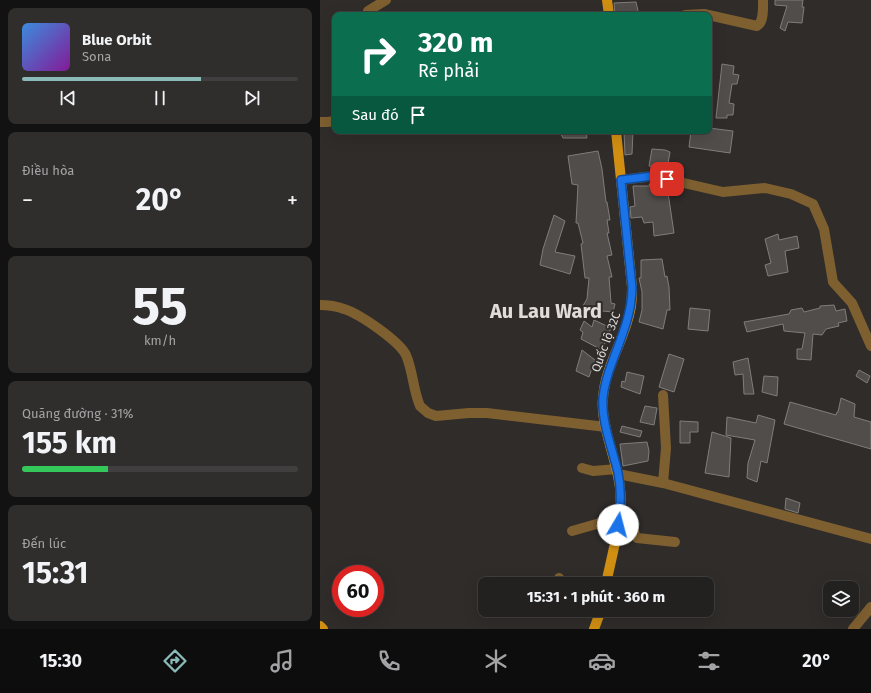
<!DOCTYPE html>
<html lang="vi">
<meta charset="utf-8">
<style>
:root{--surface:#232120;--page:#2f2e2d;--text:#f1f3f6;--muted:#a3a3a5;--line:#403e3e;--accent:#8bbbb9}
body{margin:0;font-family:"Fira Sans",sans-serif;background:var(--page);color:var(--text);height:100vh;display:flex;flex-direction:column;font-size:15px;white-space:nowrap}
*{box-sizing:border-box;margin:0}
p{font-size:13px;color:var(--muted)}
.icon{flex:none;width:22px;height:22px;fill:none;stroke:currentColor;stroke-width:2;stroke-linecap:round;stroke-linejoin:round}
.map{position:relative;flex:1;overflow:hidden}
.drawer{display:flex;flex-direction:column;gap:8px;padding:8px;background:#131212;width:320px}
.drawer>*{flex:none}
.guide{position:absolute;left:12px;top:12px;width:380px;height:122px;border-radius:8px;box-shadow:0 4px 16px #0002,0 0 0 1px var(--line);background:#0b6e4f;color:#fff;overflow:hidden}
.controls{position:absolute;left:503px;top:581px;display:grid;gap:8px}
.controls a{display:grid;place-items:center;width:36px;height:36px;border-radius:8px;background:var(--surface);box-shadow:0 4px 16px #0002,0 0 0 1px var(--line);font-size:20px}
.speed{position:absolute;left:12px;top:565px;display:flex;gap:8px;font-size:20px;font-weight:700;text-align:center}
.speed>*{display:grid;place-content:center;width:52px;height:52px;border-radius:50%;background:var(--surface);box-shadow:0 4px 16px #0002,0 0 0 1px var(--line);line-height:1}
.speed .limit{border:6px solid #d22;background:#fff;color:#111}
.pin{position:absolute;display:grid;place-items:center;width:34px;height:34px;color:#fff;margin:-17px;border-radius:8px;box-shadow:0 2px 6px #0006}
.me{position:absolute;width:44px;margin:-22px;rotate:8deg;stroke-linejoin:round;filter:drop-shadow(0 0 3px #0008)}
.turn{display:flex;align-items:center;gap:14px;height:84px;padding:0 20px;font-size:18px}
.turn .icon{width:52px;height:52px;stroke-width:2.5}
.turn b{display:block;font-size:28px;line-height:34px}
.then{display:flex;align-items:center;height:38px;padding:0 20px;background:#0003;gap:8px;font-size:15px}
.big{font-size:30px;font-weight:700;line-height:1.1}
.drawer .card{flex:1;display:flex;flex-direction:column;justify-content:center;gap:6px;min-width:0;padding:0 14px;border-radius:8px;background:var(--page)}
.drawer .dial{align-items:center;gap:0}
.dial b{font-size:52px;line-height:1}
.song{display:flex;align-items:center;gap:12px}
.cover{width:48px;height:48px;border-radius:6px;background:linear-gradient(135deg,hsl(210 70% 55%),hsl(290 70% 35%))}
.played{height:4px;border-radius:2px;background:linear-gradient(90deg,var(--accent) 65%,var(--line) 65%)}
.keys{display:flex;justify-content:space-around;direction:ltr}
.heat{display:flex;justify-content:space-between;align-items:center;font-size:22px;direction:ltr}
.charge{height:6px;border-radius:3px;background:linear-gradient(90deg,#34c759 31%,var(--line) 0)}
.trip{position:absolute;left:158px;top:577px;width:236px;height:40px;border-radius:8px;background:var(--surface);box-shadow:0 4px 16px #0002,0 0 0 1px var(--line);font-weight:700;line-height:40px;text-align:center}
.tabs{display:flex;height:64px;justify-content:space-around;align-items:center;background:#0e0d0d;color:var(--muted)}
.tabs .icon{width:28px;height:28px}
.tabs .selected{color:var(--accent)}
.tabs b{font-size:18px;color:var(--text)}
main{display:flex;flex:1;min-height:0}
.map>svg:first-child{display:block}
.building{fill:#504d4b;stroke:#817d7b}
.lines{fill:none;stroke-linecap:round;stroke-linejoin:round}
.minor{stroke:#7e5f30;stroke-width:10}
.major{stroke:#d08f12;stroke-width:10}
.route-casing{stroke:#114b97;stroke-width:10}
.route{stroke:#1a73e8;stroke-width:7}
.labels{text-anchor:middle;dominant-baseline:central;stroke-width:4;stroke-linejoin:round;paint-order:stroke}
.street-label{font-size:12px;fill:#dfdddc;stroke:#2f2c2a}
.town-label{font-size:20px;font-weight:bold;fill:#e1dcda;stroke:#2f2c2a}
</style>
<main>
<section class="drawer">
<div class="card">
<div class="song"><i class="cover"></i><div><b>Blue Orbit</b><p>Sona</p></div></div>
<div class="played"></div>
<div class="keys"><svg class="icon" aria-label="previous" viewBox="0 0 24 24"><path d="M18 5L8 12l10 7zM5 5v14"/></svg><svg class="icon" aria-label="pause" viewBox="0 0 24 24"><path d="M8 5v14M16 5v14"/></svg><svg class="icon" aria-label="next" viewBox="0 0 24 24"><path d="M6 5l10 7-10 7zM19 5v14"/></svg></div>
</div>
<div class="card"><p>Điều hòa</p>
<div class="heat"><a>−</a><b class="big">20°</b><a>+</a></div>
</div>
<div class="card dial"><b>55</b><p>km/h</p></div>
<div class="card"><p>Quãng đường · 31%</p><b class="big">155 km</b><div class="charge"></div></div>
<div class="card"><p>Đến lúc</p><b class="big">15:31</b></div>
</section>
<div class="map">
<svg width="551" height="629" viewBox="0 0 551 629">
<rect width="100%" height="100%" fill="#2f2c2a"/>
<g class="building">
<polygon points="455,0 483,0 482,7 484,7 482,23 468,22 465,31 460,28 467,6 455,5"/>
<polygon points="316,2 319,15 295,15 294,3"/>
<polygon points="402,64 414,66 413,74 419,75 417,84 412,84 409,103 414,104 413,115 407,115 407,118 396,118"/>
<polygon points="389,128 413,131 410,153 369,147 371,131 389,131"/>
<polygon points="247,131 266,131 267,138 243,138 240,132"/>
<polygon points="304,131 313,131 312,154 305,155"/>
<polygon points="332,149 345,150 350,152 348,163 359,166 357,175 342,171 342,168 329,166"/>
<polygon points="278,151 282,169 286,202 287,202 290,220 287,220 289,233 287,233 292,255 287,256 292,277 289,277 291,303 295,304 293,312 261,309 267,299 269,278 265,278 261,244 263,243 258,223 256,223 258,185 252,184 248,156"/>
<polygon points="336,183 347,186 354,233 334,236 333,222 324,223 322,217 311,218 310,207 315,206 313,186 330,186 329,184"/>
<polygon points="234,215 245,221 235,252 255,256 250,274 220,265 223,249"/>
<polygon points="458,234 459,240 477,236 479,248 465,251 468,272 448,276 445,265 451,263 445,239"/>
<polygon points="342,259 345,277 347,276 349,287 350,310 347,310 343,329 319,322 322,310 322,292 319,278 321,278 321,260"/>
<polygon points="514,305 516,311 525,309 527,321 518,323 519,326 506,329 502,335 493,334 491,360 477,359 477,349 482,349 485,333 464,331 463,324 427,332 424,322 469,314 471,310 482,308 484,312 500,308 500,306"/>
<polygon points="370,308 390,310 388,331 368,329"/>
<polygon points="274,320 291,328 282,350 261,339 263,332 260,330 264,321 272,327"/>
<polygon points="262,350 275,360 269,377 256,371"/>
<polygon points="349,354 364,359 354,392 339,387"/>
<polygon points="428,358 434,394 424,394 423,374 415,375 413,362"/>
<polygon points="539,370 550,376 547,383 536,376"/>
<polygon points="307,372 324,376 320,394 301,387 302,381 305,382"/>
<polygon points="444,376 458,377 457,396 442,392"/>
<polygon points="521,398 535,404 534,417 551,422 551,449 464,424 470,402 516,415 517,412 518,412"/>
<polygon points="325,406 337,408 334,425 320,422"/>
<polygon points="438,415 455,420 447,463 441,461 437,482 427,478 428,463 435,440 406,435 407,417 436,423"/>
<polygon points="360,421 378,422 378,432 370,432 370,443 360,443"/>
<polygon points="302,426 322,431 320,437 300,432"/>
<polygon points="392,432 411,438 409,477 385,473"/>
<polygon points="327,442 329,451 328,461 303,466 300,444"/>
<polygon points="466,498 480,503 478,513 465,509"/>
</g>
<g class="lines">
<g class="minor">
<polyline points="47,15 48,11 66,0"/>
<path d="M 365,15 L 384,14 L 437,26 C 444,22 443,8 443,0"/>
<polyline points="0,122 7,122 15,121"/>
<polyline points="301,180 333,176 403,192 445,188 471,194 493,204 504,229 513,282 532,303 551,346"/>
<path d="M 0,305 C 8,305 16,306 24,309 C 40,314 79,341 86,355 C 93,371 93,390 100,406 L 108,413 L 116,416 L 149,413 L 167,413 L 286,427"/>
<polyline points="262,468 273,471 297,469"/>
<polyline points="298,474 343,483 551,539"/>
<polyline points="343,483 346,448 343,395"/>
<polyline points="299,516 311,522 315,535 317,538 355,542"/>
<polyline points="252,531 280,523 297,525"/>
<polyline points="239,578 244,584"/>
<polyline points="533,629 551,607"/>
</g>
<g class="major">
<polyline points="287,0 289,15"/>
<path d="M 286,584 C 292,554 303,518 300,488 C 297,459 280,425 283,398 C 285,367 304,341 310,311 C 312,303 312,295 312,287 L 296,131"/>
<polyline points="0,626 3,629"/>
<polyline points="274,629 281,610"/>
</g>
</g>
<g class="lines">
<g class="route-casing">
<path id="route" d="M 298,525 C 300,508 302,491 298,473 C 293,450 281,422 283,398 C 284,385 288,373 293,360 C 302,336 312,313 312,287 L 301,180 L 333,176 L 347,179"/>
</g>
<use href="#route" class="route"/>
</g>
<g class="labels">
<g class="street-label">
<text transform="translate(286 342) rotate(-70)">Quốc lộ 32C</text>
</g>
<g class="town-label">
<text x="226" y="311">Au Lau Ward</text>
</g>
</g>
</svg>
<div class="controls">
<a><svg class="icon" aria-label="layers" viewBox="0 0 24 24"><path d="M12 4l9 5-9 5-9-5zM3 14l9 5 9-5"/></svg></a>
</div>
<div class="speed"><div class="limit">60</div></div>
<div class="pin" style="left:347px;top:179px;background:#d93025"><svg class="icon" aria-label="arrive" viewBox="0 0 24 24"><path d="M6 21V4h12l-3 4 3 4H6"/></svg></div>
<svg class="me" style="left:298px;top:525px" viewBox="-20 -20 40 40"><circle r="19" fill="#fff"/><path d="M0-13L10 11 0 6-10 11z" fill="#1a73e8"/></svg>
<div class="trip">15:31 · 1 phút · 360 m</div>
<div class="guide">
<div class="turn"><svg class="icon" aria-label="right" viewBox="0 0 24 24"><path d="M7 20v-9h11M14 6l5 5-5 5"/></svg><div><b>320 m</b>Rẽ phải</div></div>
<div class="then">Sau đó<svg class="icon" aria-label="arrive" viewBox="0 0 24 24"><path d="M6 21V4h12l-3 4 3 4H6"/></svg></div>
</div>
</div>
</main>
<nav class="tabs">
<b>15:30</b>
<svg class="icon selected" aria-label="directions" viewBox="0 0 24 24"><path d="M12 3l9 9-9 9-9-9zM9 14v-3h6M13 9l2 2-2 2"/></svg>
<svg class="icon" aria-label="music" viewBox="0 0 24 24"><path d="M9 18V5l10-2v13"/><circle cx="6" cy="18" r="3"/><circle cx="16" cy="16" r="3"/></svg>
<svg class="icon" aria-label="phone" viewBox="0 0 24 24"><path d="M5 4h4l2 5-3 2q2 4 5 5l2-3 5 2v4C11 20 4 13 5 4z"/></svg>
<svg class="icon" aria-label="climate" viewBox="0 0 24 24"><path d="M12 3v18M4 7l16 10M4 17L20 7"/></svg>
<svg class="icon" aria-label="car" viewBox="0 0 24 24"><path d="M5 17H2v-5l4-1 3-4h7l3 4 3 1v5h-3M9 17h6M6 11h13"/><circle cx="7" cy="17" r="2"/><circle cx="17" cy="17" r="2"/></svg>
<svg class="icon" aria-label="filters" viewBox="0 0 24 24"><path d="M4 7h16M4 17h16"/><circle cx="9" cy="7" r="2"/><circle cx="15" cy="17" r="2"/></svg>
<b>20°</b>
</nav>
